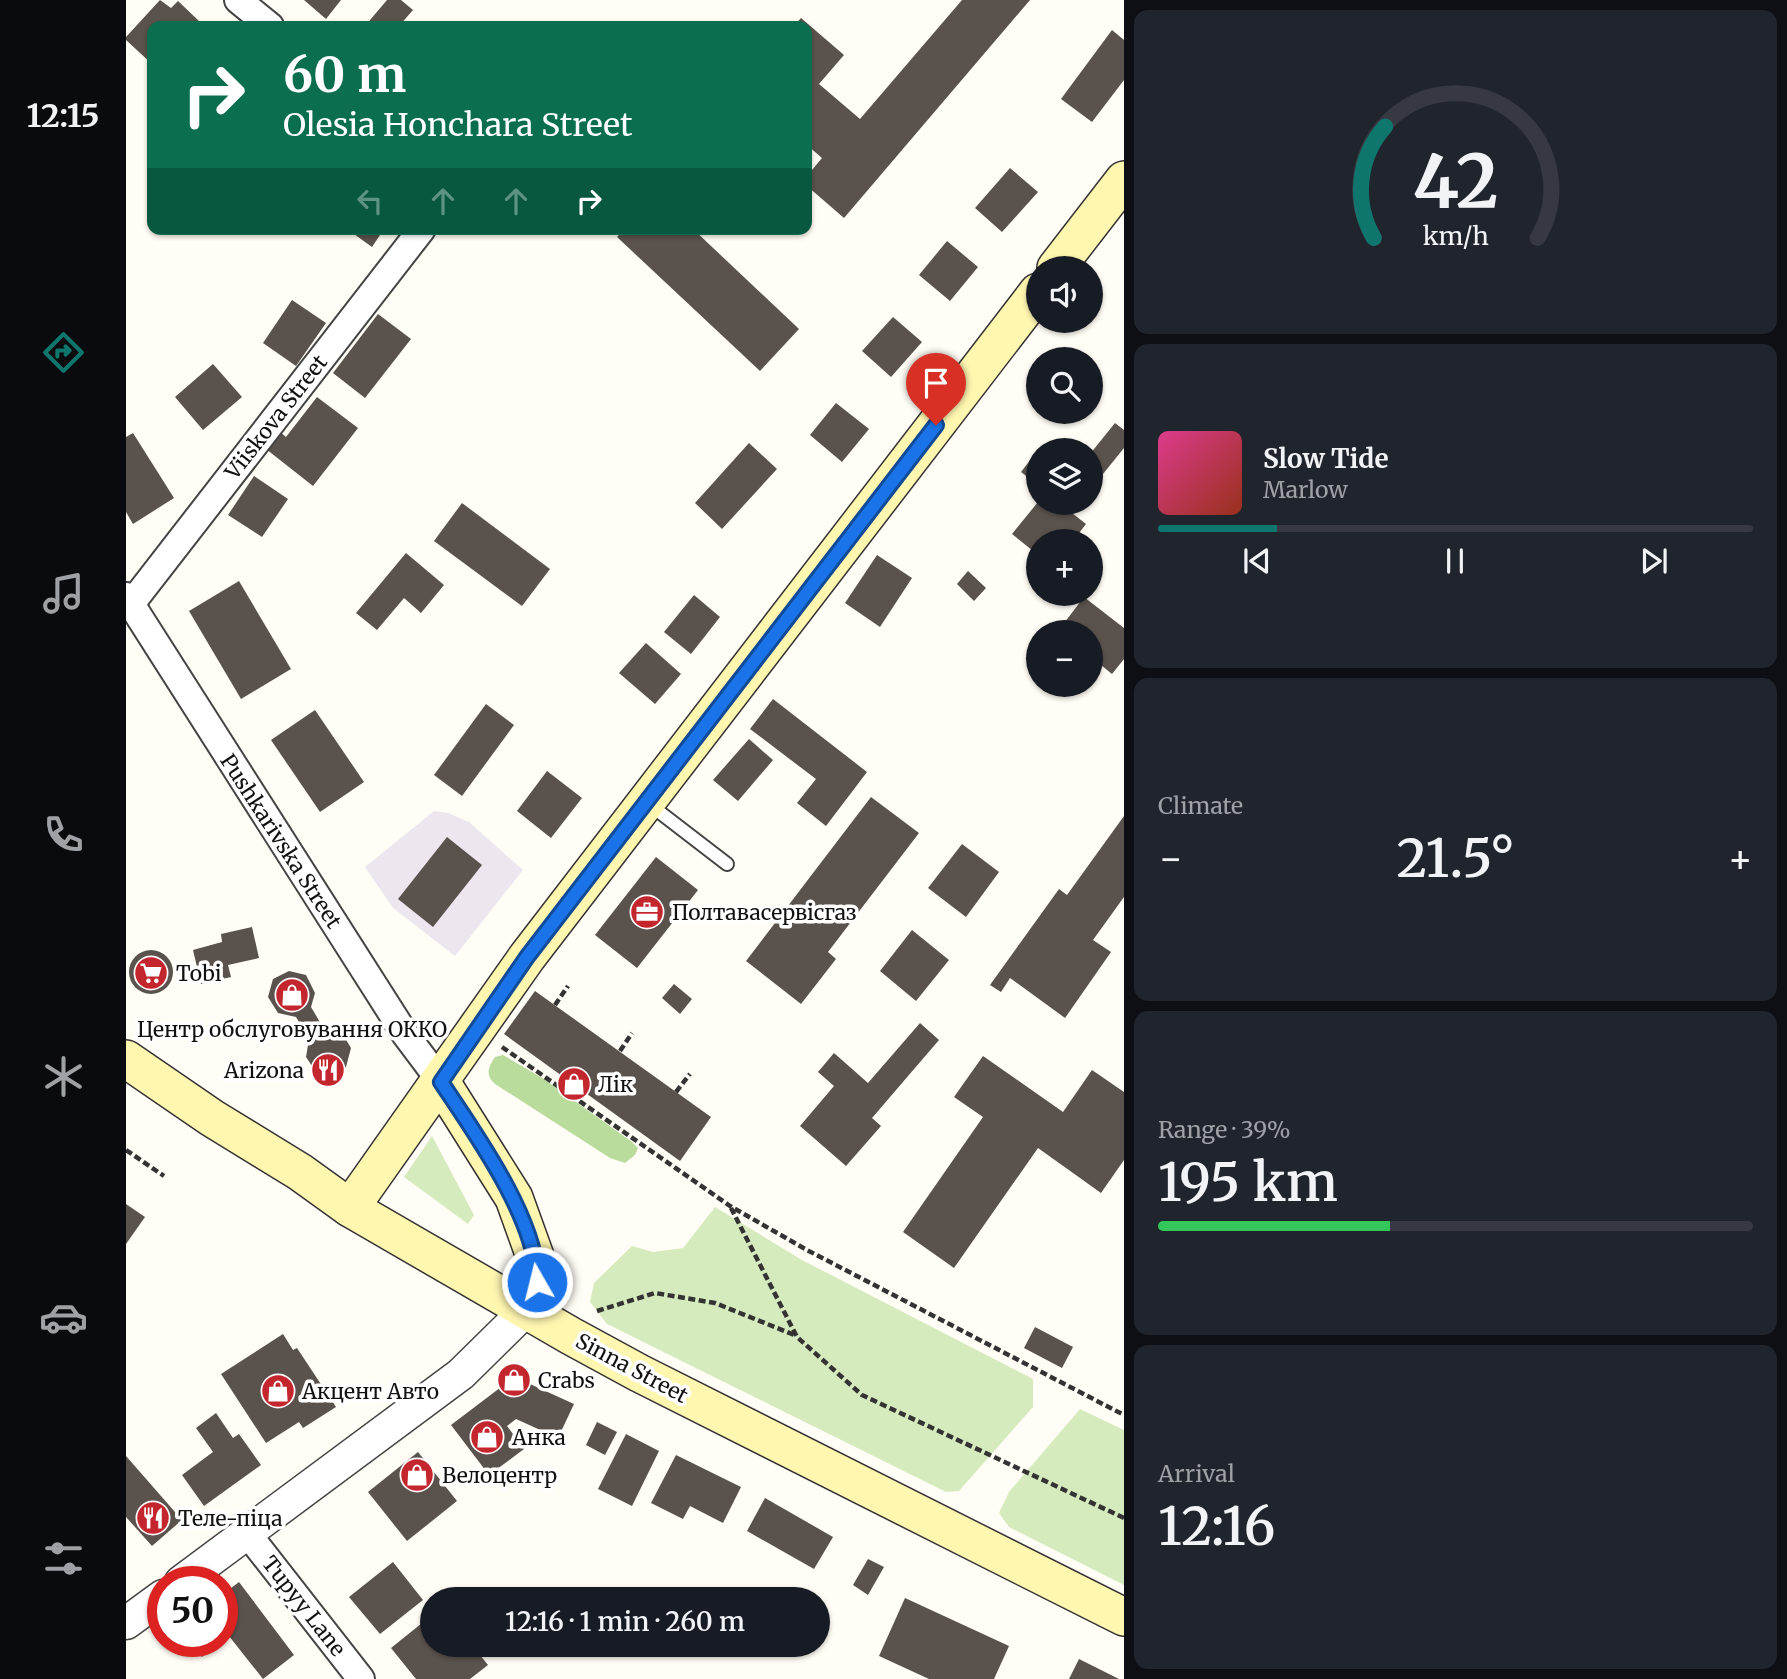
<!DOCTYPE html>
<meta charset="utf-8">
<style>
:root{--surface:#171b24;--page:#20242c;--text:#f1f3f6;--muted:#9ea1a6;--line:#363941;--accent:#0f766e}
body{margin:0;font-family:Merriweather,serif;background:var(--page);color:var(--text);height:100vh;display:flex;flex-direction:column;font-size:26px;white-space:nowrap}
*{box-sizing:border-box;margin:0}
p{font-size:23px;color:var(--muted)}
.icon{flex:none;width:38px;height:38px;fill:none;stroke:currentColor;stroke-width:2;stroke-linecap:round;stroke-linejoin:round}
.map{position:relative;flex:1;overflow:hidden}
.panel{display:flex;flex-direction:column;gap:10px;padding:10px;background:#0d0f14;width:663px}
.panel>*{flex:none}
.hud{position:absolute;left:21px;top:21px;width:665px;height:214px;border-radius:14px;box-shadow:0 2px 5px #0004;background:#0b6e4f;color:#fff;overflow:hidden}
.tools{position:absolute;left:900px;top:256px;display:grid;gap:14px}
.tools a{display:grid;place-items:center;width:77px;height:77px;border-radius:50%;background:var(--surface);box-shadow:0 2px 5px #0004;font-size:35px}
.speed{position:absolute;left:21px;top:1566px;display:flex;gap:14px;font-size:35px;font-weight:700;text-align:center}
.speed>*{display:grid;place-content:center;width:91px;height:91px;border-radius:50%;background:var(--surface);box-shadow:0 2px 5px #0004;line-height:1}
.speed .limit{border:10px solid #d22;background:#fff;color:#111}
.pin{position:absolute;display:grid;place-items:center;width:60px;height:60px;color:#fff;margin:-72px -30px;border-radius:50% 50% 50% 0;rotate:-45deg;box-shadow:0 0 7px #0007}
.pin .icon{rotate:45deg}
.me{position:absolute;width:77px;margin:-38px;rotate:352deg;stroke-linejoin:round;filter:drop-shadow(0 0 5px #0008)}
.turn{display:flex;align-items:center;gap:24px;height:147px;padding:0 21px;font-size:32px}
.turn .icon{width:91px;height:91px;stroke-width:2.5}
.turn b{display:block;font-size:49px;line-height:60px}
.lanes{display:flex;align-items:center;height:66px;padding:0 21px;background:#0003;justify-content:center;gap:35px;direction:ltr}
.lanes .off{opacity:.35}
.big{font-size:52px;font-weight:600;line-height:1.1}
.panel .tile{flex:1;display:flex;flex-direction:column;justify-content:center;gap:10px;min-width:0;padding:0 24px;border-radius:14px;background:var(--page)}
.panel .dial{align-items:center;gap:0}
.dial svg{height:182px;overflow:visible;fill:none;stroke:var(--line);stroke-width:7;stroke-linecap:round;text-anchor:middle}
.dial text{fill:var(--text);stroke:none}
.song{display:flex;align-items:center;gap:21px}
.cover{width:84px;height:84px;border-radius:10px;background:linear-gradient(135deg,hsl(330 70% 55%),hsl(10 70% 35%))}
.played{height:7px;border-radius:4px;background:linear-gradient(90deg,var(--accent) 20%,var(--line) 20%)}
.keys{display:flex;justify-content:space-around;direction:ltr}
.heat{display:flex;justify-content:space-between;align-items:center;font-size:38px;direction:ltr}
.charge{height:10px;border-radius:5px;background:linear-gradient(90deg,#34c759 39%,var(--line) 0)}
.trip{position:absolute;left:294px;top:1587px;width:410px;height:70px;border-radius:35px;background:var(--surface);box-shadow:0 2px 5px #0004;font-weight:600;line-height:70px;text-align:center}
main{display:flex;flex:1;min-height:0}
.tab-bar{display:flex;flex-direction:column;width:126px;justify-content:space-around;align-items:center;background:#090b0e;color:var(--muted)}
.tab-bar .icon{width:49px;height:49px}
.tab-bar .current{color:var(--accent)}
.tab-bar b{font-size:32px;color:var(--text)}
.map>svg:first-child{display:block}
.industrial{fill:#eee6ef}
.green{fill:#d5ebbd}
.forest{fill:#b9dc9c}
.building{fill:#5a524d}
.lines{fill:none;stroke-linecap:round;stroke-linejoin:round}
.service-casing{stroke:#444;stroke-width:16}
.minor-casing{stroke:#444;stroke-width:30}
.tertiary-casing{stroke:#444;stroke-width:35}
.secondary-casing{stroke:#333;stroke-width:40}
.path{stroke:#333;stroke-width:4.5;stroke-dasharray:7 3.5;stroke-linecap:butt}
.service{stroke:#fff;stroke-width:12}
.minor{stroke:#fff;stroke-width:26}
.tertiary{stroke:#fff;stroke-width:32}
.secondary{stroke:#fff6b0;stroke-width:37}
.route-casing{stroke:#114b97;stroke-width:18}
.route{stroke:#1a73e8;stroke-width:12}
.labels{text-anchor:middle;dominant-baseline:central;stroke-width:7;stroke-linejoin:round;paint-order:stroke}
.street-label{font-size:21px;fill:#111;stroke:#fff}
.poi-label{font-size:21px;fill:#111;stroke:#fff;text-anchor:start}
</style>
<main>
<nav class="tab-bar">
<b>12:15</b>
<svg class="icon current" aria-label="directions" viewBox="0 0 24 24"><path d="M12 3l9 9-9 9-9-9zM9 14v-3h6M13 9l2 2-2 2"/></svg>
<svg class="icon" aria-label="music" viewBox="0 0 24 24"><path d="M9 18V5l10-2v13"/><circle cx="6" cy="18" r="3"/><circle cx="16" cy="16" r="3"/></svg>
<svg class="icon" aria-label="phone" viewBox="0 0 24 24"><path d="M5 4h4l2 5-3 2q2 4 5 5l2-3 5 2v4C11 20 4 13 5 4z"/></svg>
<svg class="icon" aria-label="climate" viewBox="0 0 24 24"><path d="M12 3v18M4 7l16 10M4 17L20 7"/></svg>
<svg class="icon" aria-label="car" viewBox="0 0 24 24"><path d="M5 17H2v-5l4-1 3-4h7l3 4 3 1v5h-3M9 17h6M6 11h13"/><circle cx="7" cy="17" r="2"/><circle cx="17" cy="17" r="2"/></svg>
<svg class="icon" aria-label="filters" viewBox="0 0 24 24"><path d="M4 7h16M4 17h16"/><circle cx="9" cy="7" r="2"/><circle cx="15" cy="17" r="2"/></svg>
</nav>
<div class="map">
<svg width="998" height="1679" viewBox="0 0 998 1679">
<rect width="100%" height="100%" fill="#fffdf5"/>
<polygon class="industrial" points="308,811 322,813 343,822 397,870 329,956 267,908 239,867"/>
<g class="green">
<polygon points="306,1136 348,1215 342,1224 278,1177"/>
<polygon points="589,1207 676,1260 907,1379 907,1407 833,1491 820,1492 481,1324 464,1302 468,1283 506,1246 527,1252 557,1248"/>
<polygon points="954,1409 998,1430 998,1585 883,1527 873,1513 883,1492"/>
</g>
<path class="forest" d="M 377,1055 L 418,1079 L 506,1142 L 512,1148 L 509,1155 L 499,1163 L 484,1158 L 369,1084 C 359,1075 362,1067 369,1057 Z"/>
<g class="building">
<polygon points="34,0 45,8 52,1 73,21 68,26 26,26 26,64 0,40 0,37"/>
<polygon points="178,0 215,0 200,19"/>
<polygon points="261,0 275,0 287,10 273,26 239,26"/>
<polygon points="836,0 904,0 718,218 681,186 681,176 696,158 681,145 681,26 668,26 675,18 718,55 693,84 734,119"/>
<polygon points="986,30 998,40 998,80 966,122 935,99"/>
<polygon points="884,168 912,192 876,232 849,208"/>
<polygon points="221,229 258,229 246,247"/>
<polygon points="498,229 567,229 673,329 634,371 491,237"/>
<polygon points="821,241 852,267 824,301 793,275"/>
<polygon points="166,300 200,323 170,366 137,343"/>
<polygon points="252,314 285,339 239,398 207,373"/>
<polygon points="767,317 796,342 765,377 736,351"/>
<polygon points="87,364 116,397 77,430 49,397"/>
<polygon points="191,397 232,428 187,486 140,449 153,431 160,437"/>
<polygon points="710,403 743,429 716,462 684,435"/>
<polygon points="989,423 998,430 998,448 964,490 964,454"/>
<polygon points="7,433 48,498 7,524 0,512 0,437"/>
<polygon points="623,443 651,469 596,529 569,503"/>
<polygon points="912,450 912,485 895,472"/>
<polygon points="128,476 162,499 136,537 102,515"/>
<polygon points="912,502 955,502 946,513 960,524 947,541 912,541 912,555 886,534"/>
<polygon points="336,503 424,569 396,606 308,541"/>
<polygon points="280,553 318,585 295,613 278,598 251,630 230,613"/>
<polygon points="751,555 786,578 754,627 719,603"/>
<polygon points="842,571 860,588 848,601 831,584"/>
<polygon points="113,581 165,669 115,699 63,611"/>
<polygon points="568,595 594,617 565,654 538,632"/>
<polygon points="958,597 998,628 998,659 986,674 964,656 964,632 932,631"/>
<polygon points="520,643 555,674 529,704 493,673"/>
<polygon points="647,699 741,772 700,826 671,803 690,779 624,729"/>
<polygon points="360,704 388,725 336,796 308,775"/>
<polygon points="189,710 238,782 194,812 145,740"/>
<polygon points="623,739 647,760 612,801 587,780"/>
<polygon points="421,771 456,798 425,838 391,811"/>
<polygon points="745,797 793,833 702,952 710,959 675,1004 620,961"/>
<polygon points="998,816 998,897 967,940 985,952 939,1018 884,978 875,992 864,985 933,889 941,895"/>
<polygon points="321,837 356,865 307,927 272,899"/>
<polygon points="836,844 873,872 840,917 802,888"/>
<polygon points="530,857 572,890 511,968 469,935"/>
<polygon points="126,927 133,958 102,965 105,977 75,984 67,950 96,942 95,934"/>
<polygon points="786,930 823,960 790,1001 754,971"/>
<circle cx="25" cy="972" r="22"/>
<polygon points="163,971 180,975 189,993 185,1007 198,1029 216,1033 225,1048 220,1067 207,1075 190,1072 180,1057 183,1039 170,1017 152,1013 142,997 147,979"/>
<polygon points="548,984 566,999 554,1014 536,998"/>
<polygon points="409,991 585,1117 554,1161 378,1034"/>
<polygon points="794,1023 813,1040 746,1118 755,1126 720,1166 674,1126 708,1086 692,1072 708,1053 742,1083"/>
<polygon points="857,1056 937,1112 966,1070 998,1092 998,1160 975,1193 912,1148 828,1268 777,1232 857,1117 828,1097"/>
<polygon points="0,1204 19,1217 0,1244"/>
<polygon points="909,1327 947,1347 936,1368 898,1348"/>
<polygon points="157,1334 167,1350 171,1348 210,1407 177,1428 173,1422 140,1443 95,1374"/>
<polygon points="393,1379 448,1404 432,1438 390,1419 381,1426 398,1449 363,1475 325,1425 383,1381"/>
<polygon points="90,1413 107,1438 113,1434 135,1465 78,1506 56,1475 87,1452 70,1428"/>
<polygon points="471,1422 491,1432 479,1455 460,1445"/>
<polygon points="500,1434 533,1451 506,1506 472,1489"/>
<polygon points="292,1452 331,1501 281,1541 242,1492"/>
<polygon points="550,1455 615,1487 597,1523 564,1506 557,1519 525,1503"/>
<polygon points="0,1456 56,1520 26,1546 0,1517"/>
<polygon points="639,1498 707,1537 688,1569 621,1531"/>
<polygon points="742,1559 758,1567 742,1595 727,1585"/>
<polygon points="267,1562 297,1600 254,1634 223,1597"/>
<polygon points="113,1582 168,1655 137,1679 103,1636 96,1641 96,1595"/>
<polygon points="779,1598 883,1646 868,1679 803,1679 753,1656"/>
<polygon points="306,1615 306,1645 346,1645 362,1665 344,1679 290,1679 265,1648"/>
<polygon points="65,1642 95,1642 76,1657"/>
<polygon points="953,1659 993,1679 943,1679"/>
</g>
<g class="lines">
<g class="service-casing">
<polyline id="service" points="523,804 601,864"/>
</g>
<g class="minor-casing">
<g id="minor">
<polyline points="112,0 144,26"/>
<polyline points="0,596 279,1034 315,1082"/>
<polyline points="5,604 296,229"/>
<polyline points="121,1533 235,1679"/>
</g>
</g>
<g class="tertiary-casing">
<g id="tertiary">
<polyline points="55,1582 335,1374 400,1310"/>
<polyline points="0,1623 37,1596"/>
</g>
</g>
<g class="secondary-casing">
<g id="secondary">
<polyline points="930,268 998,180"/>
<polyline points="0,1059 86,1118 174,1172 224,1208 445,1336 513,1373 998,1617"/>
<polyline points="315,1082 388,1198 411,1262 411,1282 400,1310"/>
<polyline points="224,1208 401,957 912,292"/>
</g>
</g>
<g class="path">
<polyline points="429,1005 442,986"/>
<polyline points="376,1047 604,1206 681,1250 998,1415"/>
<polyline points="494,1051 506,1033"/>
<polyline points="442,1092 448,1084"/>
<polyline points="550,1092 564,1074"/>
<polyline points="0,1150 38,1176"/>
<polyline points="605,1208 671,1337 736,1395 998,1518"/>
<polyline points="471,1311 529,1293 589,1303 671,1336"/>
</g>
<use href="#service" class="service"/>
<use href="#minor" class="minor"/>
<use href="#tertiary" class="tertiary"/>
<use href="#secondary" class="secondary"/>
</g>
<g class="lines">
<g class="route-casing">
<path id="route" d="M 411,1282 C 412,1221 349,1133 315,1082 L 401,957 L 810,425"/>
</g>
<use href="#route" class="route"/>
</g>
<defs>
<g id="office-disc" transform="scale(1.75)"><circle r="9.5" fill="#c4262e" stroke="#fff"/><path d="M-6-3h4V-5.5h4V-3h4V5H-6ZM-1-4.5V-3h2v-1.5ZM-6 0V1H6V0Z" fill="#fff"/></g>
<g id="supermarket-disc" transform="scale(1.75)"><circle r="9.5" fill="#c4262e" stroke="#fff"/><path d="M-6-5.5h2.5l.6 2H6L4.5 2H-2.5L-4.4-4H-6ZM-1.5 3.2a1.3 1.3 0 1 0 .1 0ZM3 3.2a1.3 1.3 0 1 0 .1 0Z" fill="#fff"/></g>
<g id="shop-disc" transform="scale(1.75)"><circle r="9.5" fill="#c4262e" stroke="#fff"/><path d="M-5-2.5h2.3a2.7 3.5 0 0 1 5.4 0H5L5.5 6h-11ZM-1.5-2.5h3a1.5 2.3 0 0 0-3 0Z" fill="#fff"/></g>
<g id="restaurant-disc" transform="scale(1.75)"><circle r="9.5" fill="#c4262e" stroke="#fff"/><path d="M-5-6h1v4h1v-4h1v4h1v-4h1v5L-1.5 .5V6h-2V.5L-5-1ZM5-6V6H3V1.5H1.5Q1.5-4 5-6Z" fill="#fff"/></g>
</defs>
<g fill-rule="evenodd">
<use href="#office-disc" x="521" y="912"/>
<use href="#supermarket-disc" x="25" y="973"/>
<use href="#shop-disc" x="166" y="995"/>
<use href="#restaurant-disc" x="202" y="1070"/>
<use href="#shop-disc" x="448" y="1084"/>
<use href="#shop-disc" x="388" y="1380"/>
<use href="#shop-disc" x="152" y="1391"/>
<use href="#shop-disc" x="361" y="1437"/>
<use href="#shop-disc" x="291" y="1475"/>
<use href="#restaurant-disc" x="27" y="1518"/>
</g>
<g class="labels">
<g class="street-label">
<text transform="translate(150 417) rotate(-52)">Viiskova Street</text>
<text transform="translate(155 841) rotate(57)">Pushkarivska Street</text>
<text transform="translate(506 1368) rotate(28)">Sinna Street</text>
<text transform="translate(178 1606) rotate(52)">Tupyy Lane</text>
</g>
<g class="poi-label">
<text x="546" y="912">Полтавасервісгаз</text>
<text x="50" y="973">Tobi</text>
<text x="166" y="1029" text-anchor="middle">Центр обслуговування ОККО</text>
<text x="178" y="1070" text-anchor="end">Arizona</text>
<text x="472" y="1084">Лік</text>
<text x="412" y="1380">Crabs</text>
<text x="176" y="1391">Акцент Авто</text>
<text x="386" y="1437">Анка</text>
<text x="316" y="1475">Велоцентр</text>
<text x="52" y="1518">Теле-піца</text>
</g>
</g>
</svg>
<div class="tools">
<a><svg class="icon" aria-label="sound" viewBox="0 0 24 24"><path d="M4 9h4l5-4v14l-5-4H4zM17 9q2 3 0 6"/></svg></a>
<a><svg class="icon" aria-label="search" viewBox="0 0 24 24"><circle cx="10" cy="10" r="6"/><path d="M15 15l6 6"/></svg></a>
<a><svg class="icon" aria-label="layers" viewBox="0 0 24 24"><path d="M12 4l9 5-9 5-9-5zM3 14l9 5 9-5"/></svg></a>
<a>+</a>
<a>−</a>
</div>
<div class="speed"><div class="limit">50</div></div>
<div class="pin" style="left:810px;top:425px;background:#d93025"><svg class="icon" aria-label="arrive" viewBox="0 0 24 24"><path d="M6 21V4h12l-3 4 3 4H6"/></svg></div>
<svg class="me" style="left:411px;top:1282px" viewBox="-20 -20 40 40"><circle r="17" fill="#1a73e8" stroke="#fff" stroke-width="3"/><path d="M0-11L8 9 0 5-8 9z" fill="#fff"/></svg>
<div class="trip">12:16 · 1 min · 260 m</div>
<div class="hud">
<div class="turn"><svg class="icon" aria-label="right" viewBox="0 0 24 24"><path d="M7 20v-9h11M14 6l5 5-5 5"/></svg><div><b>60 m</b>Olesia Honchara Street</div></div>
<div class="lanes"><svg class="icon off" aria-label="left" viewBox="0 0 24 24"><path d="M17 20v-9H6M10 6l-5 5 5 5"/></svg><svg class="icon off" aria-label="ahead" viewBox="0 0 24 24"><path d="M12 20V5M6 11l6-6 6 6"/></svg><svg class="icon off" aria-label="ahead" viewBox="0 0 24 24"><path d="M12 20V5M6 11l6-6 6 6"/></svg><svg class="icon" aria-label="right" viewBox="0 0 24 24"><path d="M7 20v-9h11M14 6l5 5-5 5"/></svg></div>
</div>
</div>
<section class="panel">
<div class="tile dial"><svg viewBox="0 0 100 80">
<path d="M14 69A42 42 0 1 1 86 69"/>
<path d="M14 69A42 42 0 0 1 19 20" stroke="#0f766e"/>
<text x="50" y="56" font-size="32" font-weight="700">42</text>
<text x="50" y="72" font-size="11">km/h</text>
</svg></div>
<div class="tile">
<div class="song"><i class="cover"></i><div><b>Slow Tide</b><p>Marlow</p></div></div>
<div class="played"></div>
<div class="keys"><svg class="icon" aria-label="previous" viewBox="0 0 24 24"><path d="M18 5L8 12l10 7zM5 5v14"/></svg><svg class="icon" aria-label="pause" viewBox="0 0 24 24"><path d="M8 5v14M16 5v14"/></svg><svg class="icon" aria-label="next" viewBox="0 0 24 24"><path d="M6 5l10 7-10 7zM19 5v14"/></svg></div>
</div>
<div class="tile"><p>Climate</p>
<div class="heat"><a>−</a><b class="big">21.5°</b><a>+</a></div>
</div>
<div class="tile"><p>Range · 39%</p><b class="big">195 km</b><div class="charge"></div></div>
<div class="tile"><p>Arrival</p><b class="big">12:16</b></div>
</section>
</main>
